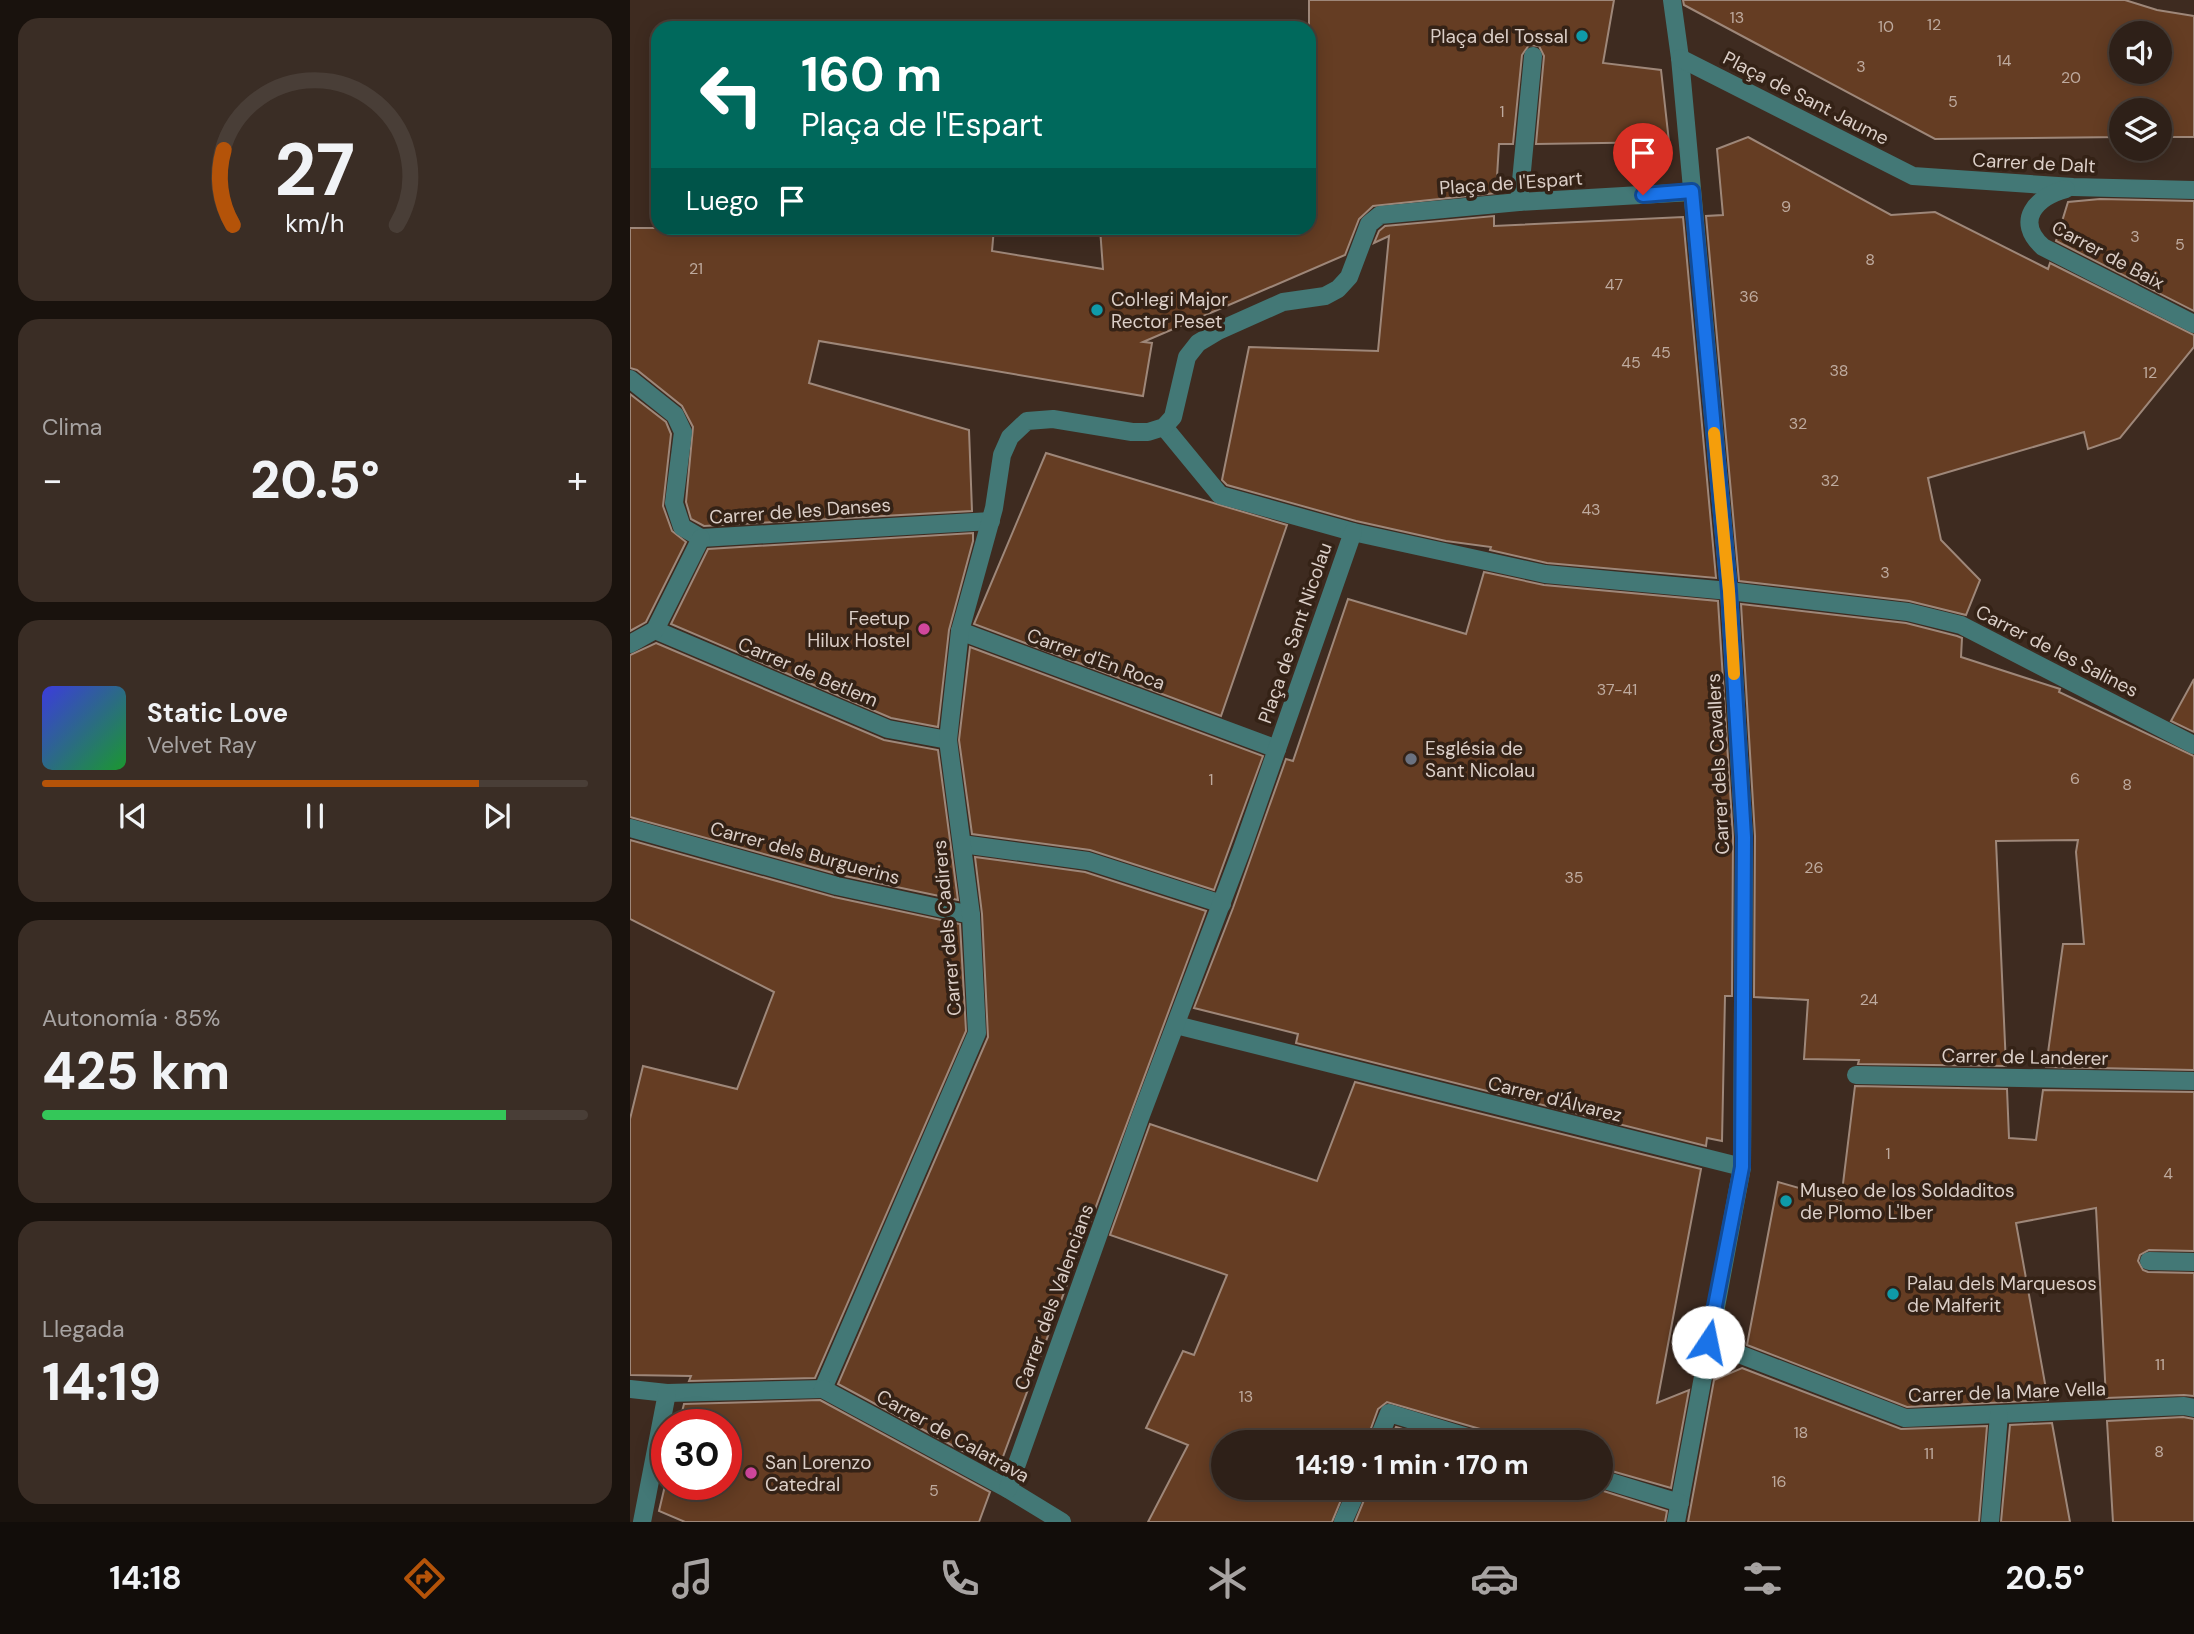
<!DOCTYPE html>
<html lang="es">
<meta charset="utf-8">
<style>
:root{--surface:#2e2018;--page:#3a2d25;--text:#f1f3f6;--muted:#a7a3a2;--line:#493e37;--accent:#b45309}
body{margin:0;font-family:"DM Sans",sans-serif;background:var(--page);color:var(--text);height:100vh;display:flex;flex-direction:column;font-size:26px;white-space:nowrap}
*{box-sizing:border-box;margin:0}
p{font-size:23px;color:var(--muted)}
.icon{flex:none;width:38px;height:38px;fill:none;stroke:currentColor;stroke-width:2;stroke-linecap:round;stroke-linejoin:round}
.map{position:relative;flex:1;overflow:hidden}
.side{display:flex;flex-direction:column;gap:18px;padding:18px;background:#19120d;width:630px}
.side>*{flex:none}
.banner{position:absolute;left:21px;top:21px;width:665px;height:214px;border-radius:21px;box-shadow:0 4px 18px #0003,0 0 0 2px var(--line);background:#00695c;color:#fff;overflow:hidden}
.fabs{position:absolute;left:1479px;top:21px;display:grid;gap:14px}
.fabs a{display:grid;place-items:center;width:63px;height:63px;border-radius:50%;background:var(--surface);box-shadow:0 4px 18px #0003,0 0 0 2px var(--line);font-size:35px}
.speed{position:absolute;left:21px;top:1409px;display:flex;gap:14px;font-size:35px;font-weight:700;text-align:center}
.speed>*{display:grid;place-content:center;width:91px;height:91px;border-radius:50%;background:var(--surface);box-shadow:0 4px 18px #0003,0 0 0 2px var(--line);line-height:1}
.speed .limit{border:10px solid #d22;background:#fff;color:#111}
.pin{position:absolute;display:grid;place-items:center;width:60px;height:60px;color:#fff;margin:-72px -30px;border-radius:50% 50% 50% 0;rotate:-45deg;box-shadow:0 0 7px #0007}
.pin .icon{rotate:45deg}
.me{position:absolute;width:77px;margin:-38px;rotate:11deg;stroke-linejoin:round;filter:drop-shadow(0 0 5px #0008)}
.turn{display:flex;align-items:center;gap:24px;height:147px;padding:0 35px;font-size:32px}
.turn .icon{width:91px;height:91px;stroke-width:2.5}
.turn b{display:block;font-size:49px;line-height:60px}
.then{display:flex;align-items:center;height:66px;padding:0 35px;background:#0003;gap:14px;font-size:26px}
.big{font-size:52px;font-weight:800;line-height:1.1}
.side .tile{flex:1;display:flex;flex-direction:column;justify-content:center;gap:10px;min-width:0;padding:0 24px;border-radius:21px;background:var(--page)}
.side .dial{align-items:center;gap:0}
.dial svg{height:182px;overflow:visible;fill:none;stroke:var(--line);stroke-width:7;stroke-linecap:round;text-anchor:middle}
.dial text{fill:var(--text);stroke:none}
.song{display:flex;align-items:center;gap:21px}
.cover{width:84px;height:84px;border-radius:10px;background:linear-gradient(135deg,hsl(240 70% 55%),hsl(130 70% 35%))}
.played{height:7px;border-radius:4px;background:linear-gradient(90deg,var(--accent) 80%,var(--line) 80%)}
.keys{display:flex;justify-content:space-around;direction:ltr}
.heat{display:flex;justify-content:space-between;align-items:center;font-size:38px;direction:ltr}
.charge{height:10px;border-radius:5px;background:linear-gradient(90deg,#34c759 85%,var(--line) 0)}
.trip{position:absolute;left:581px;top:1430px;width:402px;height:70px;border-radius:35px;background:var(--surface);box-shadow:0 4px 18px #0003,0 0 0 2px var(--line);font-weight:800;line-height:70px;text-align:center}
.dock{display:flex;height:112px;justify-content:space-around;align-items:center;background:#120d0a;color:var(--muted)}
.dock .icon{width:49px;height:49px}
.dock .selected{color:var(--accent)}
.dock b{font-size:32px;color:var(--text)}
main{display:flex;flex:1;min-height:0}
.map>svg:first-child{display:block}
.building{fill:#653d23;stroke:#9e8779;stroke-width:2;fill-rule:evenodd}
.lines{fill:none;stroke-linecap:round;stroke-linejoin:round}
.minor{stroke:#437876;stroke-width:18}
.route-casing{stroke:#114b97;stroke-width:18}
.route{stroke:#1a73e8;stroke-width:12}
.slow{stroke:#f59e0b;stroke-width:12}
.culture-dot{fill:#0f9aa8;stroke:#342216;stroke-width:2.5}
.hotel-dot{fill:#d1479c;stroke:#342216;stroke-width:2.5}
.worship-dot{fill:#6b7280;stroke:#342216;stroke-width:2.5}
.labels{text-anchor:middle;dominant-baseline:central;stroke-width:7;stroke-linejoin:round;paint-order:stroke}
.number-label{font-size:16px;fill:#beaa9e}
.poi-label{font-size:19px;fill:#dbcec7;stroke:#342216;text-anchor:start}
.street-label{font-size:19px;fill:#dbcec7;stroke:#342216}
</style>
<main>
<section class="side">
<div class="tile dial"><svg viewBox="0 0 100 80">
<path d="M14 69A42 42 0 1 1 86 69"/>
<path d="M14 69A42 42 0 0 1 10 36" stroke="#b45309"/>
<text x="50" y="56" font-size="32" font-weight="700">27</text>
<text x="50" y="72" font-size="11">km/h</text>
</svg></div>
<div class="tile"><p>Clima</p>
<div class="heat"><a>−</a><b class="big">20.5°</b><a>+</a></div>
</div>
<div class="tile">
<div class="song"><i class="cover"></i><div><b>Static Love</b><p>Velvet Ray</p></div></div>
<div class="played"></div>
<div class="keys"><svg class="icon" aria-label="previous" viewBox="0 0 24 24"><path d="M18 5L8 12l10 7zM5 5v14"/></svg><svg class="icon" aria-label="pause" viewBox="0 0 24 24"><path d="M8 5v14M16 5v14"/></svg><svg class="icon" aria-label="next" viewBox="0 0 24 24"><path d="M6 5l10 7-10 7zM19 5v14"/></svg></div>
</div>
<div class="tile"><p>Autonomía · 85%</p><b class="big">425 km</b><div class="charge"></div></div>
<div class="tile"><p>Llegada</p><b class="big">14:19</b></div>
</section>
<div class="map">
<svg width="1564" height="1522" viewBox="0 0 1564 1522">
<rect width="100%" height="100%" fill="#3e2b20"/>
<g class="building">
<polygon points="679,0 984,0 973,63 1031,70 1039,142 906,144 914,56 909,46 899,45 892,55 883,144 869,144 866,193 743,206 729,219 715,255 513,342 522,343 513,396 189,341 179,383 339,430 342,511 74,526 61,519 56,502 63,427 52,406 7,370 0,368 0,228 364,228 362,251 473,269 470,228 679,228"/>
<path d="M 1053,0 L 1495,0 L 1527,10 L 1564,16 L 1564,137 L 1530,137 L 1530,110 L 1491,110 L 1491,137 L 1305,139 L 1054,5 ZM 1491,33 L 1530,33 L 1530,72 L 1491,72 Z"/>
<polygon points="1118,137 1261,215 1305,212 1418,269 1420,263 1564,335 1564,347 1490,438 1458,449 1454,432 1298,478 1311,540 1350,580 1336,615 1279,601 1109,581 1076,216 1093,215 1087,149"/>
<polygon points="1470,199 1564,201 1564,311 1426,241 1438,202"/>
<polygon points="864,216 864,226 1053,217 1086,578 917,563 860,550 861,547 816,541 726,521 597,485 592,480 619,347 748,351 759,236 744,243 749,231 755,226"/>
<polygon points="0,394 36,422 41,434 33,506 42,531 56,542 16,622 0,631"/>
<polygon points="416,453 657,525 591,716 344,624"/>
<polygon points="343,533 343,541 319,630 308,727 261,718 41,624 78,549"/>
<polygon points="854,572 914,585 1088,601 1103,837 1102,996 1095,996 1092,1141 1077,1138 1076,1146 666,1043 668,1034 564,1008 603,908 656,759 663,761 718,599 836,634"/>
<polygon points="1111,604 1276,623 1327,636 1332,638 1331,657 1430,689 1429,692 1564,756 1564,1070 1416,1067 1433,944 1454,944 1446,852 1448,840 1366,841 1376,1066 1228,1064 1229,1060 1174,1059 1178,1000 1124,997 1125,836"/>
<polygon points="26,643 254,740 308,750 328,900 210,875 0,817 0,655"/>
<polygon points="340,647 633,756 584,890 460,850 342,834 329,740"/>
<polygon points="1564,679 1564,732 1541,721"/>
<polygon points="0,840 204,897 330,924 336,1031 185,1378 59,1381 61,1376 0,1375 0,1119 13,1066 107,1089 144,992 0,919"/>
<polygon points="345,857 455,872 576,911 368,1470 208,1384 358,1037 352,914"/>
<polygon points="725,1082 1071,1169 1027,1403 1059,1390 1041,1488 971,1468 971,1442 865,1442 863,1435 857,1431 757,1402 748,1409 736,1442 593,1442 593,1488 716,1488 702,1522 518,1522 558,1445 516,1428 553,1351 564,1355 597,1275 480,1235 520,1124 687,1181"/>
<polygon points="1225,1086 1377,1089 1379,1138 1406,1140 1413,1090 1564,1092 1564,1251 1519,1250 1510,1255 1508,1261 1513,1270 1518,1272 1564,1273 1564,1396 1554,1395 1476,1398 1466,1208 1386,1223 1418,1400 1277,1407 1117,1345 1148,1182 1211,1200"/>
<polygon points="1112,1368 1271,1429 1357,1426 1349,1522 1058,1522 1084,1380"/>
<polygon points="190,1400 360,1492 349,1522 55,1522 29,1511 37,1477 37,1484 96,1484 96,1424 49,1424 54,1404"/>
<polygon points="1553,1417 1564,1419 1564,1522 1483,1522 1477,1421"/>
<polygon points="1422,1423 1440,1522 1371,1522 1380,1425"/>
<polygon points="766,1427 815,1442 759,1442"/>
<polygon points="739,1488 964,1488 1037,1511 1035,1522 725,1522"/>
</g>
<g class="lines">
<g class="minor">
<polyline points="1042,0 1050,58 1099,591 1114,837 1112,1167 1046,1522"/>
<polyline points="1050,58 1283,176 1443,187 1564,190"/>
<path d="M 1436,189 C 1406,197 1384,221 1413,247 L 1564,324"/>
<polyline points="889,202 903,56"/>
<polyline points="0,379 45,415 53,432 44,503 52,527 71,538"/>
<polyline points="534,427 590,495 723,532 915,574 1099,591 1278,612 1331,625 1564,745"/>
<polyline points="71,538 361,521"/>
<polyline points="25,630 258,729 318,740"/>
<polyline points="330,631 647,749"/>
<polyline points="0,644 25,630 71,538"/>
<polyline points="0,828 207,886 341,915"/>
<polyline points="332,844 458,861 592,904"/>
<polyline points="546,1025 1112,1167"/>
<polyline points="1226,1075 1564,1081"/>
<polyline points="1519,1261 1564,1262"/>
<polyline points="1078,1342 1275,1418 1554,1406 1564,1408"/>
<polyline points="0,1389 37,1393 193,1389"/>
<polyline points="193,1389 347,1033 341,915 318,740 330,631 364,508 372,455 380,437 397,421 423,419 502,432 518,432 534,427 543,417 557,357 568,343 588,331 653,302 695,296 708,289 719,277 739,224 750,215 889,202 1062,192"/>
<polyline points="193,1389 378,1489 432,1522"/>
<polyline points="747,1442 759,1413 854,1442"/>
<polyline points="971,1479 1050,1503"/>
<polyline points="378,1489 510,1118 612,849 723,532"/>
<polyline points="12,1522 37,1393"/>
<polyline points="713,1522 728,1488"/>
<polyline points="1360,1522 1369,1415"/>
</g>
</g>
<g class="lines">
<g class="route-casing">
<polyline id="route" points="1013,195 1062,191 1099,591 1114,837 1112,1167 1078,1342"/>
</g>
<use href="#route" class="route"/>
<polyline class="slow" points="1084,433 1099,591 1104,674"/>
</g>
<g class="culture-dot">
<circle cx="952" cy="36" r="7"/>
<circle cx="467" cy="310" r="7"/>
<circle cx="1156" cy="1201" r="7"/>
<circle cx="1263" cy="1294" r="7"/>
</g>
<g class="hotel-dot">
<circle cx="294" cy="629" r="7"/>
<circle cx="121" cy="1473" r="7"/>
</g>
<circle class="worship-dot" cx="781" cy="759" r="7"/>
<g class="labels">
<g class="number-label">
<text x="1107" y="17">13</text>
<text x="1304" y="24">12</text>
<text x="1256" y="26">10</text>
<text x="1374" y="60">14</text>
<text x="1231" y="66">3</text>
<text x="1441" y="77">20</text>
<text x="1323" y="101">5</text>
<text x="872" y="111">1</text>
<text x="1156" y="206">9</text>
<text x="1505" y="236">3</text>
<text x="1550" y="244">5</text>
<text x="1240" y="259">8</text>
<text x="66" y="268">21</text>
<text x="984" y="284">47</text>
<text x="1119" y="296">36</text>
<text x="1031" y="352">45</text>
<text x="1001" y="362">45</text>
<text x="1209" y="370">38</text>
<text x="1520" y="372">12</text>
<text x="1168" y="423">32</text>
<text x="1200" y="480">32</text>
<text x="961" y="509">43</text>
<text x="1255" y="572">3</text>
<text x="987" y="689">37-41</text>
<text x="1445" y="778">6</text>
<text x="581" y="779">1</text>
<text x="1497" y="784">8</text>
<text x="1184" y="867">26</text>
<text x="944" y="877">35</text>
<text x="1239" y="999">24</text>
<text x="1258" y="1153">1</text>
<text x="1538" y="1173">4</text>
<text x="1530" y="1364">11</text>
<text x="616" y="1396">13</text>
<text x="1171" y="1432">18</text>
<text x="1529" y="1451">8</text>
<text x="1299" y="1453">11</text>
<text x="1149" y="1481">16</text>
<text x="304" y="1490">5</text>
</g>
<g class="poi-label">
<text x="938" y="36" text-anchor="end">Plaça del Tossal</text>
<text x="481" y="299">Col·legi Major<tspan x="481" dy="22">Rector Peset</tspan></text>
<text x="280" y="618" text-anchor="end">Feetup<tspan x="280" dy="22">Hilux Hostel</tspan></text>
<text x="795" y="748">Església de<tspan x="795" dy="22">Sant Nicolau</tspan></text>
<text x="1170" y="1190">Museo de los Soldaditos<tspan x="1170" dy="22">de Plomo L'Iber</tspan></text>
<text x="1277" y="1283">Palau dels Marquesos<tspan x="1277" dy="22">de Malferit</tspan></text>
<text x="135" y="1462">San Lorenzo<tspan x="135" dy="22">Catedral</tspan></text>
</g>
<g class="street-label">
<text transform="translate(1176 98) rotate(27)">Plaça de Sant Jaume</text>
<text transform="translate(1404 163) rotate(3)">Carrer de Dalt</text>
<text transform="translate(881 183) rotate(-4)">Plaça de l'Espart</text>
<text transform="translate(1478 255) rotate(28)">Carrer de Baix</text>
<text transform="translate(170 511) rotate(-4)">Carrer de les Danses</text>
<text transform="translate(665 633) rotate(-71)">Plaça de Sant Nicolau</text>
<text transform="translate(1427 651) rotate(27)">Carrer de les Salines</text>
<text transform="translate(466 659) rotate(20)">Carrer d'En Roca</text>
<text transform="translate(178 672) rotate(23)">Carrer de Betlem</text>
<text transform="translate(1088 764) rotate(-93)">Carrer dels Cavallers</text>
<text transform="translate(175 853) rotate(15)">Carrer dels Burguerins</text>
<text transform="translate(317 928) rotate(-95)">Carrer dels Cadirers</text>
<text transform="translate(1395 1057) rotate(1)">Carrer de Landerer</text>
<text transform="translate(925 1099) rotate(14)">Carrer d'Álvarez</text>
<text transform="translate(424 1297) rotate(-70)">Carrer dels Valencians</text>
<text transform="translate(1377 1392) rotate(-2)">Carrer de la Mare Vella</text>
<text transform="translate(323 1436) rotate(29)">Carrer de Calatrava</text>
</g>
</g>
</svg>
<div class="fabs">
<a><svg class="icon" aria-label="sound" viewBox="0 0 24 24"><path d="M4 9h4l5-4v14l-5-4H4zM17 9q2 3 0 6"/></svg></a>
<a><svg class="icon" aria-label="layers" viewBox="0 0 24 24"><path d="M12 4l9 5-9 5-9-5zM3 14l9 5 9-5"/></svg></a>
</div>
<div class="speed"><div class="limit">30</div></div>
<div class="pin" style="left:1013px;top:195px;background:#d93025"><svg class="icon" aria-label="arrive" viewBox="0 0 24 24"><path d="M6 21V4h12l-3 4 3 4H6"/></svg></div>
<svg class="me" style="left:1078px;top:1342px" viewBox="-20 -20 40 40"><circle r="19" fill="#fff"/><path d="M0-13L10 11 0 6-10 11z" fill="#1a73e8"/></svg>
<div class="trip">14:19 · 1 min · 170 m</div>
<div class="banner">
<div class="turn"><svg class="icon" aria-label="left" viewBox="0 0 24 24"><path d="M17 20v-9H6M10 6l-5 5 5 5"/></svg><div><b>160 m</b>Plaça de l'Espart</div></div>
<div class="then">Luego<svg class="icon" aria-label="arrive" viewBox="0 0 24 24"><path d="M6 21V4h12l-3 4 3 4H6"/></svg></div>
</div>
</div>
</main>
<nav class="dock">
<b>14:18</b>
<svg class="icon selected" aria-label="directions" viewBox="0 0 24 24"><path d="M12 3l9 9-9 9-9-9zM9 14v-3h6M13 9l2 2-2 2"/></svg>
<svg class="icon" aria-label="music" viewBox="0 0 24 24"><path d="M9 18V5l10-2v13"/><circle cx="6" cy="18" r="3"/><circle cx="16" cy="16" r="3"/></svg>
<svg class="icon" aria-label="phone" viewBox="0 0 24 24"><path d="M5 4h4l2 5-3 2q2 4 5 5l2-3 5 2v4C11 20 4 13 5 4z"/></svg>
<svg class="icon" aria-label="climate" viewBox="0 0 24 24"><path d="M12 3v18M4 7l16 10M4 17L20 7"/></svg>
<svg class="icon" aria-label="car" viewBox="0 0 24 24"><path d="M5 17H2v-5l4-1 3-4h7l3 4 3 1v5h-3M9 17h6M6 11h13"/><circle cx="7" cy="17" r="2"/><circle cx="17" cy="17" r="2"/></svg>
<svg class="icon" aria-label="filters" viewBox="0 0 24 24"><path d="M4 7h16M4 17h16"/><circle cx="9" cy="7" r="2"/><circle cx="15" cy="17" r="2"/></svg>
<b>20.5°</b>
</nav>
